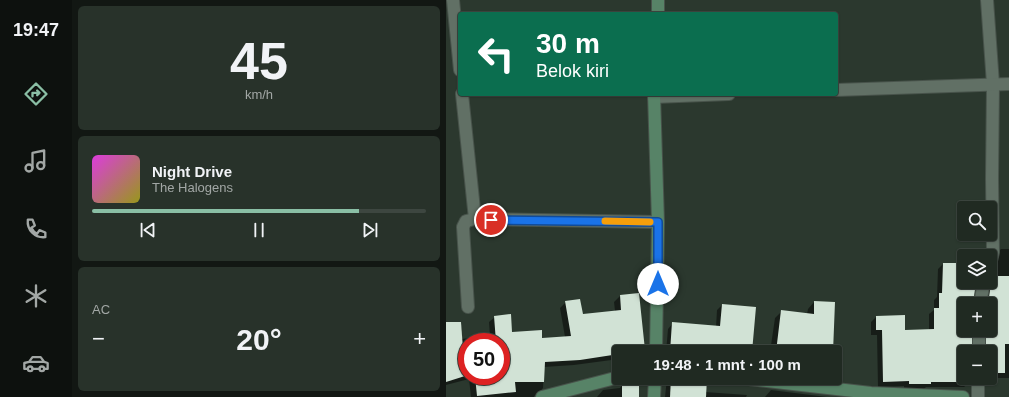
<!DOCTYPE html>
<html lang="id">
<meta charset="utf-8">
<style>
:root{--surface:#202a22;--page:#28322a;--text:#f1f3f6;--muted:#a2a7a5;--line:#3d4640;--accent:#8abfa5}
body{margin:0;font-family:Helvetica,sans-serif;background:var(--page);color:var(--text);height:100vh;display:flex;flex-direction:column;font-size:15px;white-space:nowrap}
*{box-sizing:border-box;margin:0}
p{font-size:13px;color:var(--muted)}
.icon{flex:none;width:22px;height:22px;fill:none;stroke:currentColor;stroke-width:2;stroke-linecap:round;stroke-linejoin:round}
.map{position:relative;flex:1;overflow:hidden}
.details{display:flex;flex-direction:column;gap:6px;padding:6px;background:#121713;width:374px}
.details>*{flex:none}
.banner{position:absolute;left:12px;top:12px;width:380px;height:84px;border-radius:4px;box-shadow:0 1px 3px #0004,0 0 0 1px var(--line);background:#0b6e4f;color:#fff;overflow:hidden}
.controls{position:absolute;left:511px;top:201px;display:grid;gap:8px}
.controls a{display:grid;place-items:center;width:40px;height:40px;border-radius:4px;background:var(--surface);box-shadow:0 1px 3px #0004,0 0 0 1px var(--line);font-size:20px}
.speed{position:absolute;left:12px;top:333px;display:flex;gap:8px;font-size:20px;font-weight:700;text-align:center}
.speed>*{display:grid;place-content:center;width:52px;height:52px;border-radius:50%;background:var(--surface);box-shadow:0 1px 3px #0004,0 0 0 1px var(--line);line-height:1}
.speed .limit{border:6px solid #d22;background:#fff;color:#111}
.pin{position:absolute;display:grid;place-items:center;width:34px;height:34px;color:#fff;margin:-17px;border:2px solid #fff;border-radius:50%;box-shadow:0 1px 4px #0007}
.me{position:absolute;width:44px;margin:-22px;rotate:0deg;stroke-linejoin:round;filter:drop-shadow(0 0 3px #0008)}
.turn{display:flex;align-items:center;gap:14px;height:84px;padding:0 12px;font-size:18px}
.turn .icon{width:52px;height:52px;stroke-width:2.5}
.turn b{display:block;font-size:28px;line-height:34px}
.big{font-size:30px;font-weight:600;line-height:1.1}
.details .tile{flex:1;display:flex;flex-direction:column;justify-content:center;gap:6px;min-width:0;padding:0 14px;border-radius:6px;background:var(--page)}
.details .dial{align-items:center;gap:0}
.dial b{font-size:52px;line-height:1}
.song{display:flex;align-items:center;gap:12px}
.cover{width:48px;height:48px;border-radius:6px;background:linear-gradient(135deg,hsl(300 70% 55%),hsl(60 70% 35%))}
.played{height:4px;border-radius:2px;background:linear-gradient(90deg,var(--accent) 80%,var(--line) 80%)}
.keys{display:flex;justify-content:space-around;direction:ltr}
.heat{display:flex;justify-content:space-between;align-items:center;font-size:22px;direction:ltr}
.trip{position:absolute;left:166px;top:345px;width:230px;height:40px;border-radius:4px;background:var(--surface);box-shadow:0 1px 3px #0004,0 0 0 1px var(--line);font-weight:600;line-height:40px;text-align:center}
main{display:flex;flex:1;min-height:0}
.menu{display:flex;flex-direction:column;width:72px;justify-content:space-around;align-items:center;background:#0d110e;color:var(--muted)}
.menu .icon{width:28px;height:28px}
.menu .current{color:var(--accent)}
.menu b{font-size:18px;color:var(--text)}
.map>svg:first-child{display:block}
.shadow{fill:#0007;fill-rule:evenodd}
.building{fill:#d1e2d5}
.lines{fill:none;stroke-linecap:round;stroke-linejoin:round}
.street-casing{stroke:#48534b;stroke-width:14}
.secondary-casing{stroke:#48534b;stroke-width:14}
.street{stroke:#617065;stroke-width:12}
.secondary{stroke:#578367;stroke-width:12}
.route-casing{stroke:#114b97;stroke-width:10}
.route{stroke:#1a73e8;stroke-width:7}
.slow{stroke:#f59e0b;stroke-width:7}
</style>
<main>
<nav class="menu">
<b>19:47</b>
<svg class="icon current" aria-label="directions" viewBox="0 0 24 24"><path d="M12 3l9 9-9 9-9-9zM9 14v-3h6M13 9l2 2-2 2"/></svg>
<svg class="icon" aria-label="music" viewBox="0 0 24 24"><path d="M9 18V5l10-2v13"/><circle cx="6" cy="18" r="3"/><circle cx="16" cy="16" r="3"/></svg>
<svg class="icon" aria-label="phone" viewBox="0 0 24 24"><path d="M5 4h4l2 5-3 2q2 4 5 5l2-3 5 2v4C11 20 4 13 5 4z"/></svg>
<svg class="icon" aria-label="climate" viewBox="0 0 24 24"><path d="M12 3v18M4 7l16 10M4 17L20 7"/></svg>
<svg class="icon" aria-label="car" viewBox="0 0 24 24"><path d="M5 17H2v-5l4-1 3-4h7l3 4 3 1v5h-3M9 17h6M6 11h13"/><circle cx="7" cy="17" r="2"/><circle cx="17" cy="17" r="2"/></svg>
</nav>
<section class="details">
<div class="tile dial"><b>45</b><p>km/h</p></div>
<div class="tile">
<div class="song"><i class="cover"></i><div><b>Night Drive</b><p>The Halogens</p></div></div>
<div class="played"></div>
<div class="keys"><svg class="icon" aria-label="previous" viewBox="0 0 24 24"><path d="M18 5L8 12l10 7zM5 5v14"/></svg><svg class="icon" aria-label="pause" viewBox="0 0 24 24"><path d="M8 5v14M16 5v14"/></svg><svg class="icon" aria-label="next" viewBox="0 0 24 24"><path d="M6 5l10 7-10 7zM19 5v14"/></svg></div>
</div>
<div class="tile"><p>AC</p>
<div class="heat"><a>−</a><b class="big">20°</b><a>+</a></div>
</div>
</section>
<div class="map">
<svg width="563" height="397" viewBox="0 0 563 397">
<rect width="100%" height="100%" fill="#2b382e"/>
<g class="shadow">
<polygon points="555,249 563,249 563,378 544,378 544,352 535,352 532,330 544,330 544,304 537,304 538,282 544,282 544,273 549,268 549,255"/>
<polygon points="497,264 518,264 518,282 530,282 526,304 518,304 518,330 525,330 525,352 518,352 518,378 524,378 524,382 518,387 480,387 478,389 458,389 458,386 432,387 431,335 425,335 425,322 430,317 458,316 458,331 483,331 483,314 488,310 488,300 491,297 492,269"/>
<path d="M 192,294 L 198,350 L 197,352 L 173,352 L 173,359 L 128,365 L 98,367 L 97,388 L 92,394 L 88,396 L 88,397 L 25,397 L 23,379 L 0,385 L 0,323 L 15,339 L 44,336 L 43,322 L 49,317 L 66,333 L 95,339 L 119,337 L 114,308 L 120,302 L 136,315 L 169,311 L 168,302 L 174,296 ZM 21,342 L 55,342 L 55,376 L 21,376 Z"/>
<polygon points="368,302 386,352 324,352 329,318 336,311 361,314 362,309"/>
<polygon points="276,305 305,352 220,352 222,329 227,323 270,327 271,310"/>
<polygon points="221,378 260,378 259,392 301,395 300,397 219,397"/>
<polygon points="176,385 192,397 151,397 157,390 174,388"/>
<polygon points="325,390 381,397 319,397"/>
</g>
<g class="building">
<polygon points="497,263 518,263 518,282 530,282 527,304 518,304 518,331 526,331 526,352 518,352 518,382 485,382 485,384 463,384 463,381 437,382 436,330 430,330 430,316 459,315 459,330 488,329 488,308 493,308 493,293 496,293"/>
<polygon points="544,276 563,276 563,344 559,344 559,373 544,373 544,352 540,352 540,331 544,331 544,304 542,304 545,283"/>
<polygon points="193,293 199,350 173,352 173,354 134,360 99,362 98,382 69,382 70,392 31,396 29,376 55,376 55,342 50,342 48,316 65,314 66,332 96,330 96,338 125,336 119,301 134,299 137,314 175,310 174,295"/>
<polygon points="368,301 389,302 387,352 330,352 335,310 368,314"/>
<polygon points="276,304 310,307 306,352 224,352 226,322 274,326"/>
<polygon points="0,322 15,322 19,376 0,382"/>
<polygon points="225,378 261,378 260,397 224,397"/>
<rect x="176" y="384" width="17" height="13"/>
</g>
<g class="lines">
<g class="street-casing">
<g id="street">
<polyline points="7,0 14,70"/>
<polyline points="541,0 547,84 546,179 547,252 544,265"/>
<polyline points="390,90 563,84"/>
<polyline points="16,94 29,219 212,222"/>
<polyline points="208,97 283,94"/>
<polyline points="534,304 538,282"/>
<polyline points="22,307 17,227 20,221 29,219"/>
<polyline points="533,352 533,330"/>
<polyline points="532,397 532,378"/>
</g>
</g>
<g class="secondary-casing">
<g id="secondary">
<polyline points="212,14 212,0"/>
<polyline points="208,94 212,222 210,352"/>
<polyline points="294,378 425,393 517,397"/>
<polyline points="96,397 173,377"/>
<polyline points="208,397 209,378"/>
</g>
</g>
<use href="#street" class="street"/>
<use href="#secondary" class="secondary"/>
</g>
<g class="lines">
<g class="route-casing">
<polyline id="route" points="45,220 212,222 212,284"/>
</g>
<use href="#route" class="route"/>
<polyline class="slow" points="159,221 204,222"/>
</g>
</svg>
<div class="controls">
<a><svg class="icon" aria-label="search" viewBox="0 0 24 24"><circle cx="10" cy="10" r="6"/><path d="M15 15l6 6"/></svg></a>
<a><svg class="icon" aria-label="layers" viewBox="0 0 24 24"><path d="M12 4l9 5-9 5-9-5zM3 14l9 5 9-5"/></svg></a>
<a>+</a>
<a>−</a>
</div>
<div class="speed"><div class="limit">50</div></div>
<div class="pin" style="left:45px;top:220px;background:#d93025"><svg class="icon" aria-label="arrive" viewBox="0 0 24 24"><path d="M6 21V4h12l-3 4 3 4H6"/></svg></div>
<svg class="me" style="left:212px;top:284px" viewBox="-20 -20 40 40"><circle r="19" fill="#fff"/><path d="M0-13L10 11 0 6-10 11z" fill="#1a73e8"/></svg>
<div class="trip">19:48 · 1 mnt · 100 m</div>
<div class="banner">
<div class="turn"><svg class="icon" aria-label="left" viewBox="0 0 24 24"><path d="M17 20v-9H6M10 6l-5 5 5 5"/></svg><div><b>30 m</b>Belok kiri</div></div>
</div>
</div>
</main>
